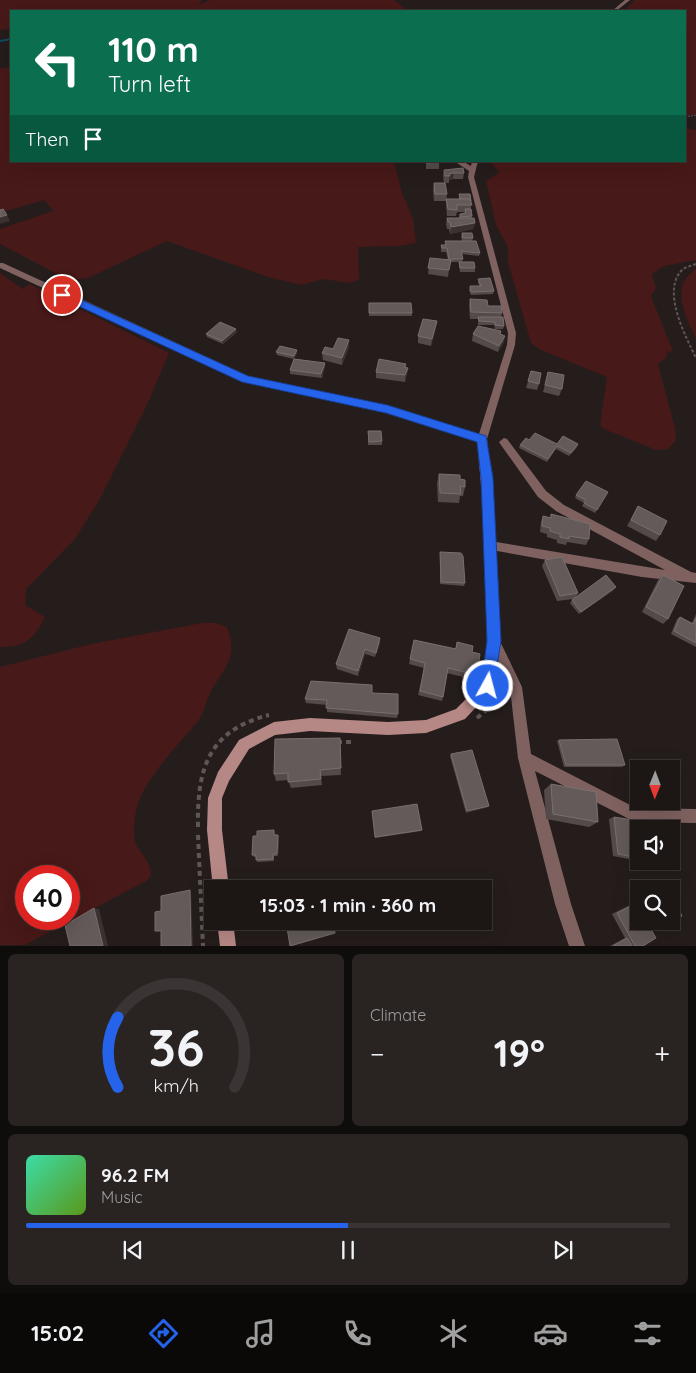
<!DOCTYPE html>
<meta charset="utf-8">
<style>
:root{--surface:#1c1615;--page:#292322;--text:#f1f3f6;--muted:#a09fa0;--line:#3a3534;--accent:#2563eb}
body{margin:0;font-family:Quicksand,sans-serif;background:var(--page);color:var(--text);height:100vh;display:flex;flex-direction:column;font-size:19px;white-space:nowrap}
*{box-sizing:border-box;margin:0}
p{font-size:16px;color:var(--muted)}
.icon{flex:none;width:28px;height:28px;fill:none;stroke:currentColor;stroke-width:2;stroke-linecap:round;stroke-linejoin:round}
.map{position:relative;height:946px;overflow:hidden}
.side{display:flex;flex-direction:column;gap:8px;padding:8px;background:#0f0c0c;flex:1}
.side>*{flex:none}
.banner{position:absolute;left:10px;top:10px;width:676px;height:152px;border-radius:0px;box-shadow:0 5px 20px #0002,0 0 0 1px var(--line);background:#0b6e4f;color:#fff;overflow:hidden}
.needle{width:32px;rotate:181deg}
.controls{position:absolute;left:630px;top:760px;display:grid;gap:10px}
.controls a{display:grid;place-items:center;width:50px;height:50px;border-radius:0px;background:var(--surface);box-shadow:0 5px 20px #0002,0 0 0 1px var(--line);font-size:25px}
.speed{position:absolute;left:15px;top:865px;display:flex;gap:10px;font-size:25px;font-weight:700;text-align:center}
.speed>*{display:grid;place-content:center;width:65px;height:65px;border-radius:50%;background:var(--surface);box-shadow:0 5px 20px #0002,0 0 0 1px var(--line);line-height:1}
.speed .limit{border:8px solid #d22;background:#fff;color:#111}
.pin{position:absolute;display:grid;place-items:center;width:42px;height:42px;color:#fff;margin:-21px;border:2px solid #fff;border-radius:50%;box-shadow:0 1px 5px #0007}
.me{position:absolute;width:55px;margin:-28px;rotate:7deg;stroke-linejoin:round;filter:drop-shadow(0 0 4px #0008)}
.turn{display:flex;align-items:center;gap:18px;height:105px;padding:0 15px;font-size:22px}
.turn .icon{width:65px;height:65px;stroke-width:2.5}
.turn b{display:block;font-size:35px;line-height:42px}
.then{display:flex;align-items:center;height:48px;padding:0 15px;background:#0003;gap:10px;font-size:19px}
.big{font-size:38px;font-weight:700;line-height:1.1}
.side .card{flex:1;display:flex;flex-direction:column;justify-content:center;gap:8px;min-width:0;padding:0 18px;border-radius:8px;background:var(--page)}
.side .dial{align-items:center;gap:0}
.dial svg{height:130px;overflow:visible;fill:none;stroke:var(--line);stroke-width:7;stroke-linecap:round;text-anchor:middle}
.dial text{fill:var(--text);stroke:none}
.song{display:flex;align-items:center;gap:15px}
.cover{width:60px;height:60px;border-radius:8px;background:linear-gradient(135deg,hsl(160 70% 55%),hsl(90 70% 35%))}
.played{height:5px;border-radius:2px;background:linear-gradient(90deg,var(--accent) 50%,var(--line) 50%)}
.keys{display:flex;justify-content:space-around;direction:ltr}
.heat{display:flex;justify-content:space-between;align-items:center;font-size:28px;direction:ltr}
.side .tiles{flex:1;display:grid;gap:8px;grid-template-columns:1fr 1fr}
.card:last-child{grid-column:span 2}
.trip{position:absolute;left:204px;top:880px;width:288px;height:50px;border-radius:0px;background:var(--surface);box-shadow:0 5px 20px #0002,0 0 0 1px var(--line);font-weight:700;line-height:50px;text-align:center}
.tab-bar{display:flex;height:80px;justify-content:space-around;align-items:center;background:#0b0908;color:var(--muted)}
.tab-bar .icon{width:35px;height:35px}
.tab-bar .selected{color:var(--accent)}
.tab-bar b{font-size:22px;color:var(--text)}
.map>svg:first-child{display:block}
.green{fill:#471918;fill-rule:evenodd}
.lines{fill:none;stroke-linecap:round;stroke-linejoin:round}
.stream{stroke:#0f4b5f;stroke-width:2}
.path-far2{stroke:#5f5756;stroke-width:1;stroke-dasharray:2 1;stroke-linecap:butt}
.path-far1{stroke:#5f5756;stroke-width:2;stroke-dasharray:3 2;stroke-linecap:butt}
.path{stroke:#5f5756;stroke-width:4;stroke-dasharray:5 4;stroke-linecap:butt}
.street{fill:#7f6260;fill-rule:evenodd}
.secondary{fill:#b68885;fill-rule:evenodd}
.wall{fill:#544a49}
.shaded-wall{fill:#3b3130}
.building{fill:#635a59;stroke:#786f6e}
.route{fill:#2563eb;stroke:#184099}
</style>
<div class="map">
<svg width="696" height="946" viewBox="0 0 696 946">
<rect width="100%" height="100%" fill="#251d1c"/>
<g class="green">
<polygon points="0,0 202,0 198,5 210,0 394,0 409,11 11,11 11,29 0,30"/>
<polygon points="635,0 696,0 696,114 685,116 685,11 624,11"/>
<polygon points="11,67 11,161 394,161 402,193 413,219 416,243 399,246 358,247 359,280 349,283 324,279 301,285 268,277 167,241 88,278 74,280 65,278 0,244 0,229 53,211 44,200 0,213 0,68"/>
<polygon points="685,128 696,130 696,260 664,266 652,274 656,288 651,296 673,351 668,352 666,358 658,364 675,428 676,440 668,449 656,450 604,429 600,425 607,377 541,350 531,343 508,262 508,247 496,225 486,181 500,172 489,161 685,161"/>
<path d="M 696,268 L 696,339 C 689,324 677,301 683,284 C 684,278 692,273 696,268 Z"/>
<path d="M 0,273 L 23,289 L 29,284 L 169,353 L 146,407 L 100,499 L 75,539 L 26,589 L 25,605 L 45,617 C 34,639 25,647 0,647 Z"/>
<path d="M 202,623 L 216,623 L 227,627 C 239,658 224,668 210,693 C 206,702 204,713 198,721 C 179,744 150,773 139,801 C 135,812 131,835 137,846 C 144,858 151,862 151,876 L 146,881 L 25,945 L 0,945 L 0,667 L 91,644 ZM 26,876 L 69,876 L 69,919 L 26,919 Z"/>
</g>
<g class="lines">
<polyline class="stream" points="0,41 11,39"/>
<polyline class="path-far2" points="685,117 696,115"/>
<path class="path-far1" d="M 696,264 C 691,266 685,267 682,270 C 661,291 686,337 696,358"/>
<g class="path">
<polyline points="477,718 496,702 498,695"/>
<polyline points="337,742 354,742"/>
<path d="M 198,827 C 197,770 207,731 269,715"/>
<polyline points="198,835 203,946"/>
</g>
<g class="street">
<polygon points="625,0 630,0 616,11 612,11"/>
<polygon points="454,161 462,161 471,166 472,161 478,161 474,177 516,333 515,345 487,439 482,443 386,412 243,381 0,268 0,263 3,263 248,376 387,406 479,434 507,345 508,333 468,177 469,171"/>
<polygon points="504,438 507,439 546,491 564,505 691,572 696,573 696,583 642,577 486,549 485,546 486,543 490,541 665,570 556,511 538,497 501,445 499,442"/>
<polygon points="494,635 498,637 522,687 531,754 636,808 696,809 696,823 635,822 535,771 571,904 585,946 569,946 555,904 518,758 510,688 488,641 490,637"/>
</g>
<g class="secondary">
<polygon points="482,435 487,439 494,507 499,620 496,677 493,689 465,719 426,733 388,735 310,731 275,735 249,749 229,781 222,798 222,830 229,889 213,889 207,830 208,798 218,772 239,740 274,722 310,718 388,722 426,720 456,709 483,682 487,642 487,609 483,507 477,439"/>
<polygon points="217,921 233,921 236,946 220,946"/>
</g>
</g>
<g class="wall">
<rect x="426" y="161" width="13" height="8"/>
<polygon points="444,170 464,173 463,179 453,179 449,180 449,183 444,183 443,176"/>
<polygon points="434,183 447,194 446,201 434,201 433,190"/>
<polygon points="459,194 471,201 471,209 472,218 475,223 473,229 450,234 449,229 447,229 446,224 447,218 459,218 460,214 464,213 465,212 457,212 456,216 447,216 446,206 446,199 459,199"/>
<polygon points="462,233 473,238 472,241 480,253 479,256 462,254 463,259 462,262 475,268 475,272 460,272 459,265 459,262 450,262 448,277 428,274 430,258 448,260 446,252 441,252 441,245 445,245 445,241 462,241 461,237"/>
<polygon points="478,279 494,291 493,294 471,295 469,290 470,286 479,286 478,282"/>
<polygon points="470,299 488,306 502,313 501,317 504,326 503,329 495,329 494,325 478,325 478,319 470,319 469,306"/>
<polygon points="369,303 412,313 412,316 369,316"/>
<polygon points="437,321 431,346 418,343 418,336"/>
<polygon points="237,332 223,344 207,337 206,334"/>
<polygon points="473,334 501,334 504,342 498,352 472,341"/>
<polygon points="349,340 349,347 342,365 323,360 322,353"/>
<polygon points="297,350 297,353 294,359 277,355 276,352"/>
<polygon points="325,363 325,366 322,378 290,374 290,370"/>
<polygon points="406,364 406,367 408,368 407,374 405,382 376,378 376,372"/>
<polygon points="531,371 539,384 537,390 526,388"/>
<polygon points="548,372 562,389 559,396 543,392"/>
<polygon points="368,431 382,441 382,445 368,445"/>
<polygon points="529,440 557,444 578,444 577,447 569,456 556,449 547,462 519,448 520,445"/>
<polygon points="439,474 460,479 465,487 463,496 460,496 459,503 438,502 437,483"/>
<polygon points="608,492 595,513 582,506 584,503 575,498 576,495"/>
<polygon points="638,506 660,535 656,541 627,526"/>
<polygon points="551,514 589,539 586,545 567,542 566,545 557,543 557,540 547,537 547,534 540,532 541,522 543,516 550,518"/>
<polygon points="440,552 465,583 464,586 440,584"/>
<polygon points="545,560 578,593 576,597 614,590 579,614 570,603 573,599 557,601 542,566"/>
<polygon points="663,575 668,619 663,624 642,612 658,580"/>
<polygon points="696,614 696,647 671,634 677,619 680,617 692,623"/>
<polygon points="380,638 380,643 375,657 365,654 358,676 337,669 336,664"/>
<polygon points="414,640 455,649 457,642 472,652 477,675 475,680 447,673 443,697 442,701 418,695 424,668 409,664"/>
<polygon points="372,693 398,714 397,718 327,712 327,705 306,703 305,699"/>
<polygon points="340,738 341,775 321,776 322,785 291,788 288,780 276,781 274,774"/>
<polygon points="559,740 625,765 622,767 564,767 557,741"/>
<polygon points="451,754 488,807 466,813 450,756"/>
<polygon points="551,784 598,822 589,827 546,819 544,790"/>
<polygon points="372,811 422,830 421,831 375,838"/>
<polygon points="614,817 639,829 639,861 613,856 609,819"/>
<polygon points="275,833 275,835 278,835 279,837 278,856 274,856 274,861 258,862 256,860 256,857 254,857 252,855"/>
<polygon points="642,861 671,861 671,863 665,865"/>
<polygon points="639,902 649,926 643,946 610,946 625,938 612,914 634,903"/>
</g>
<g class="shaded-wall">
<polygon points="454,173 453,179 449,180 449,174"/>
<polygon points="7,215 10,221 0,224 0,217"/>
<polygon points="475,223 473,229 450,234 451,227"/>
<polygon points="437,321 436,328 431,346 432,339"/>
<polygon points="236,329 237,332 223,344 222,341"/>
<polygon points="505,336 504,342 498,352 499,346"/>
<polygon points="349,340 349,347 342,365 342,358"/>
<polygon points="297,350 297,353 294,359 294,356"/>
<polygon points="325,363 325,366 322,378 321,374"/>
<polygon points="408,368 407,374 405,382 405,375"/>
<polygon points="557,446 556,449 547,462 548,459"/>
<polygon points="616,587 614,590 579,614 581,612"/>
<polygon points="380,638 380,643 375,657 376,653"/>
<polygon points="365,649 365,654 358,676 358,671"/>
<polygon points="489,806 488,807 466,813 467,811"/>
<polygon points="278,835 279,837 278,856 277,854"/>
<polygon points="190,890 191,891 193,946 191,946"/>
<polygon points="94,908 99,909 108,946 103,946"/>
</g>
<g class="building">
<polygon points="427,161 439,161 439,162 427,163"/>
<polygon points="463,168 464,173 454,173 449,174 450,176 445,176 444,170"/>
<polygon points="434,183 445,183 447,194 435,194"/>
<polygon points="459,194 470,194 471,201 470,199 460,199"/>
<polygon points="446,199 470,199 472,205 457,205 457,210 448,209"/>
<polygon points="3,209 7,215 0,217 0,210"/>
<polygon points="465,209 471,209 472,216 460,217 460,214 466,213"/>
<polygon points="447,218 474,218 475,223 451,227 450,222 448,222"/>
<polygon points="462,233 472,233 473,238 463,238"/>
<polygon points="445,241 476,241 480,253 461,251 463,259 449,259 447,248 442,248 441,245 446,245"/>
<polygon points="430,258 451,260 449,270 428,268"/>
<polygon points="459,262 474,262 475,268 460,268"/>
<polygon points="490,278 494,291 471,292 470,286 481,286 478,279"/>
<polygon points="470,299 487,300 488,306 501,306 502,313 471,312"/>
<polygon points="369,303 411,303 412,313 369,313"/>
<polygon points="478,317 503,317 504,326 495,325 495,322 479,321"/>
<polygon points="423,319 437,321 432,339 418,336"/>
<polygon points="220,322 236,329 222,341 206,334"/>
<polygon points="478,326 501,331 500,334 505,336 499,346 473,334"/>
<polygon points="338,338 349,340 342,358 322,353 325,347 333,349"/>
<polygon points="280,346 297,350 294,356 276,352"/>
<polygon points="294,359 325,363 321,374 290,370"/>
<polygon points="379,359 406,364 404,367 408,368 405,375 376,372"/>
<polygon points="531,371 541,373 539,384 528,381"/>
<polygon points="548,372 564,375 562,389 545,385"/>
<polygon points="368,431 381,431 382,441 369,442"/>
<polygon points="535,433 557,444 563,436 578,444 571,453 557,446 548,459 520,445 526,438 529,440"/>
<polygon points="439,474 460,475 460,479 465,480 465,487 460,486 461,494 440,493"/>
<polygon points="586,481 608,492 597,510 584,503 586,500 576,495"/>
<polygon points="638,506 667,521 660,535 631,520"/>
<polygon points="551,514 590,524 589,539 569,536 569,539 560,537 560,534 550,531 550,528 542,526 543,516 551,518"/>
<polygon points="440,552 461,553 463,556 465,583 441,582"/>
<polygon points="562,557 578,593 560,596 545,560"/>
<polygon points="606,575 616,587 581,612 572,600"/>
<polygon points="663,575 684,586 668,619 646,607"/>
<polygon points="680,617 693,624 696,618 696,643 674,631"/>
<polygon points="349,629 380,638 376,653 365,649 358,671 336,664"/>
<polygon points="414,640 456,649 457,642 473,646 472,652 480,654 477,675 448,668 443,697 420,691 425,663 410,659"/>
<polygon points="311,681 372,685 372,693 398,694 398,714 326,708 327,700 305,699"/>
<polygon points="340,738 341,768 320,770 321,779 288,782 288,773 274,774 275,739"/>
<polygon points="617,739 625,765 566,765 559,740"/>
<polygon points="472,750 489,806 467,811 451,754"/>
<polygon points="551,784 596,792 598,822 553,814"/>
<polygon points="417,804 422,830 375,837 372,811"/>
<polygon points="614,817 665,825 666,829 639,829 639,858 618,854"/>
<polygon points="274,830 274,835 278,835 277,854 273,854 273,859 256,860 256,855 252,855 253,836 257,836 257,831"/>
<polygon points="659,861 671,861 671,863"/>
<polygon points="302,884 302,889 286,889"/>
<polygon points="190,890 191,946 161,946 161,931 155,931 155,912 161,911 161,896"/>
<polygon points="673,897 682,916 671,920 671,898"/>
<polygon points="639,902 639,921 651,921 652,924 649,926 656,938 643,946 635,946 617,913"/>
<polygon points="94,908 103,946 70,946 65,925"/>
<polygon points="286,921 333,921 335,933 290,946"/>
<polygon points="627,938 632,946 613,946"/>
</g>
<polygon class="route" points="59,293 66,293 248,376 387,405 486,436 493,478 501,641 493,691 488,693 483,691 481,686 487,641 481,478 477,442 386,413 242,382 59,297"/>
</svg>
<div class="controls">
<a><svg class="needle" viewBox="-14 -14 28 28"><path d="M0-13l5 13h-10z" fill="#e53935"/><path d="M0 13l5-13h-10z" fill="#a09fa0"/></svg></a>
<a><svg class="icon" aria-label="sound" viewBox="0 0 24 24"><path d="M4 9h4l5-4v14l-5-4H4zM17 9q2 3 0 6"/></svg></a>
<a><svg class="icon" aria-label="search" viewBox="0 0 24 24"><circle cx="10" cy="10" r="6"/><path d="M15 15l6 6"/></svg></a>
</div>
<div class="speed"><div class="limit">40</div></div>
<div class="pin" style="left:62px;top:295px;background:#d93025"><svg class="icon" aria-label="arrive" viewBox="0 0 24 24"><path d="M6 21V4h12l-3 4 3 4H6"/></svg></div>
<svg class="me" style="left:488px;top:686px" viewBox="-20 -20 40 40"><circle r="17" fill="#2563eb" stroke="#fff" stroke-width="3"/><path d="M0-11L8 9 0 5-8 9z" fill="#fff"/></svg>
<div class="trip">15:03 · 1 min · 360 m</div>
<div class="banner">
<div class="turn"><svg class="icon" aria-label="left" viewBox="0 0 24 24"><path d="M17 20v-9H6M10 6l-5 5 5 5"/></svg><div><b>110 m</b>Turn left</div></div>
<div class="then">Then<svg class="icon" aria-label="arrive" viewBox="0 0 24 24"><path d="M6 21V4h12l-3 4 3 4H6"/></svg></div>
</div>
</div>
<section class="side">
<div class="tiles">
<div class="card dial"><svg viewBox="0 0 100 80">
<path d="M14 69A42 42 0 1 1 86 69"/>
<path d="M14 69A42 42 0 0 1 14 26" stroke="#2563eb"/>
<text x="50" y="56" font-size="32" font-weight="700">36</text>
<text x="50" y="72" font-size="11">km/h</text>
</svg></div>
<div class="card"><p>Climate</p>
<div class="heat"><a>−</a><b class="big">19°</b><a>+</a></div>
</div>
<div class="card">
<div class="song"><i class="cover"></i><div><b>96.2 FM</b><p>Music</p></div></div>
<div class="played"></div>
<div class="keys"><svg class="icon" aria-label="previous" viewBox="0 0 24 24"><path d="M18 5L8 12l10 7zM5 5v14"/></svg><svg class="icon" aria-label="pause" viewBox="0 0 24 24"><path d="M8 5v14M16 5v14"/></svg><svg class="icon" aria-label="next" viewBox="0 0 24 24"><path d="M6 5l10 7-10 7zM19 5v14"/></svg></div>
</div>
</div>
</section>
<nav class="tab-bar">
<b>15:02</b>
<svg class="icon selected" aria-label="directions" viewBox="0 0 24 24"><path d="M12 3l9 9-9 9-9-9zM9 14v-3h6M13 9l2 2-2 2"/></svg>
<svg class="icon" aria-label="music" viewBox="0 0 24 24"><path d="M9 18V5l10-2v13"/><circle cx="6" cy="18" r="3"/><circle cx="16" cy="16" r="3"/></svg>
<svg class="icon" aria-label="phone" viewBox="0 0 24 24"><path d="M5 4h4l2 5-3 2q2 4 5 5l2-3 5 2v4C11 20 4 13 5 4z"/></svg>
<svg class="icon" aria-label="climate" viewBox="0 0 24 24"><path d="M12 3v18M4 7l16 10M4 17L20 7"/></svg>
<svg class="icon" aria-label="car" viewBox="0 0 24 24"><path d="M5 17H2v-5l4-1 3-4h7l3 4 3 1v5h-3M9 17h6M6 11h13"/><circle cx="7" cy="17" r="2"/><circle cx="17" cy="17" r="2"/></svg>
<svg class="icon" aria-label="filters" viewBox="0 0 24 24"><path d="M4 7h16M4 17h16"/><circle cx="9" cy="7" r="2"/><circle cx="15" cy="17" r="2"/></svg>
</nav>
